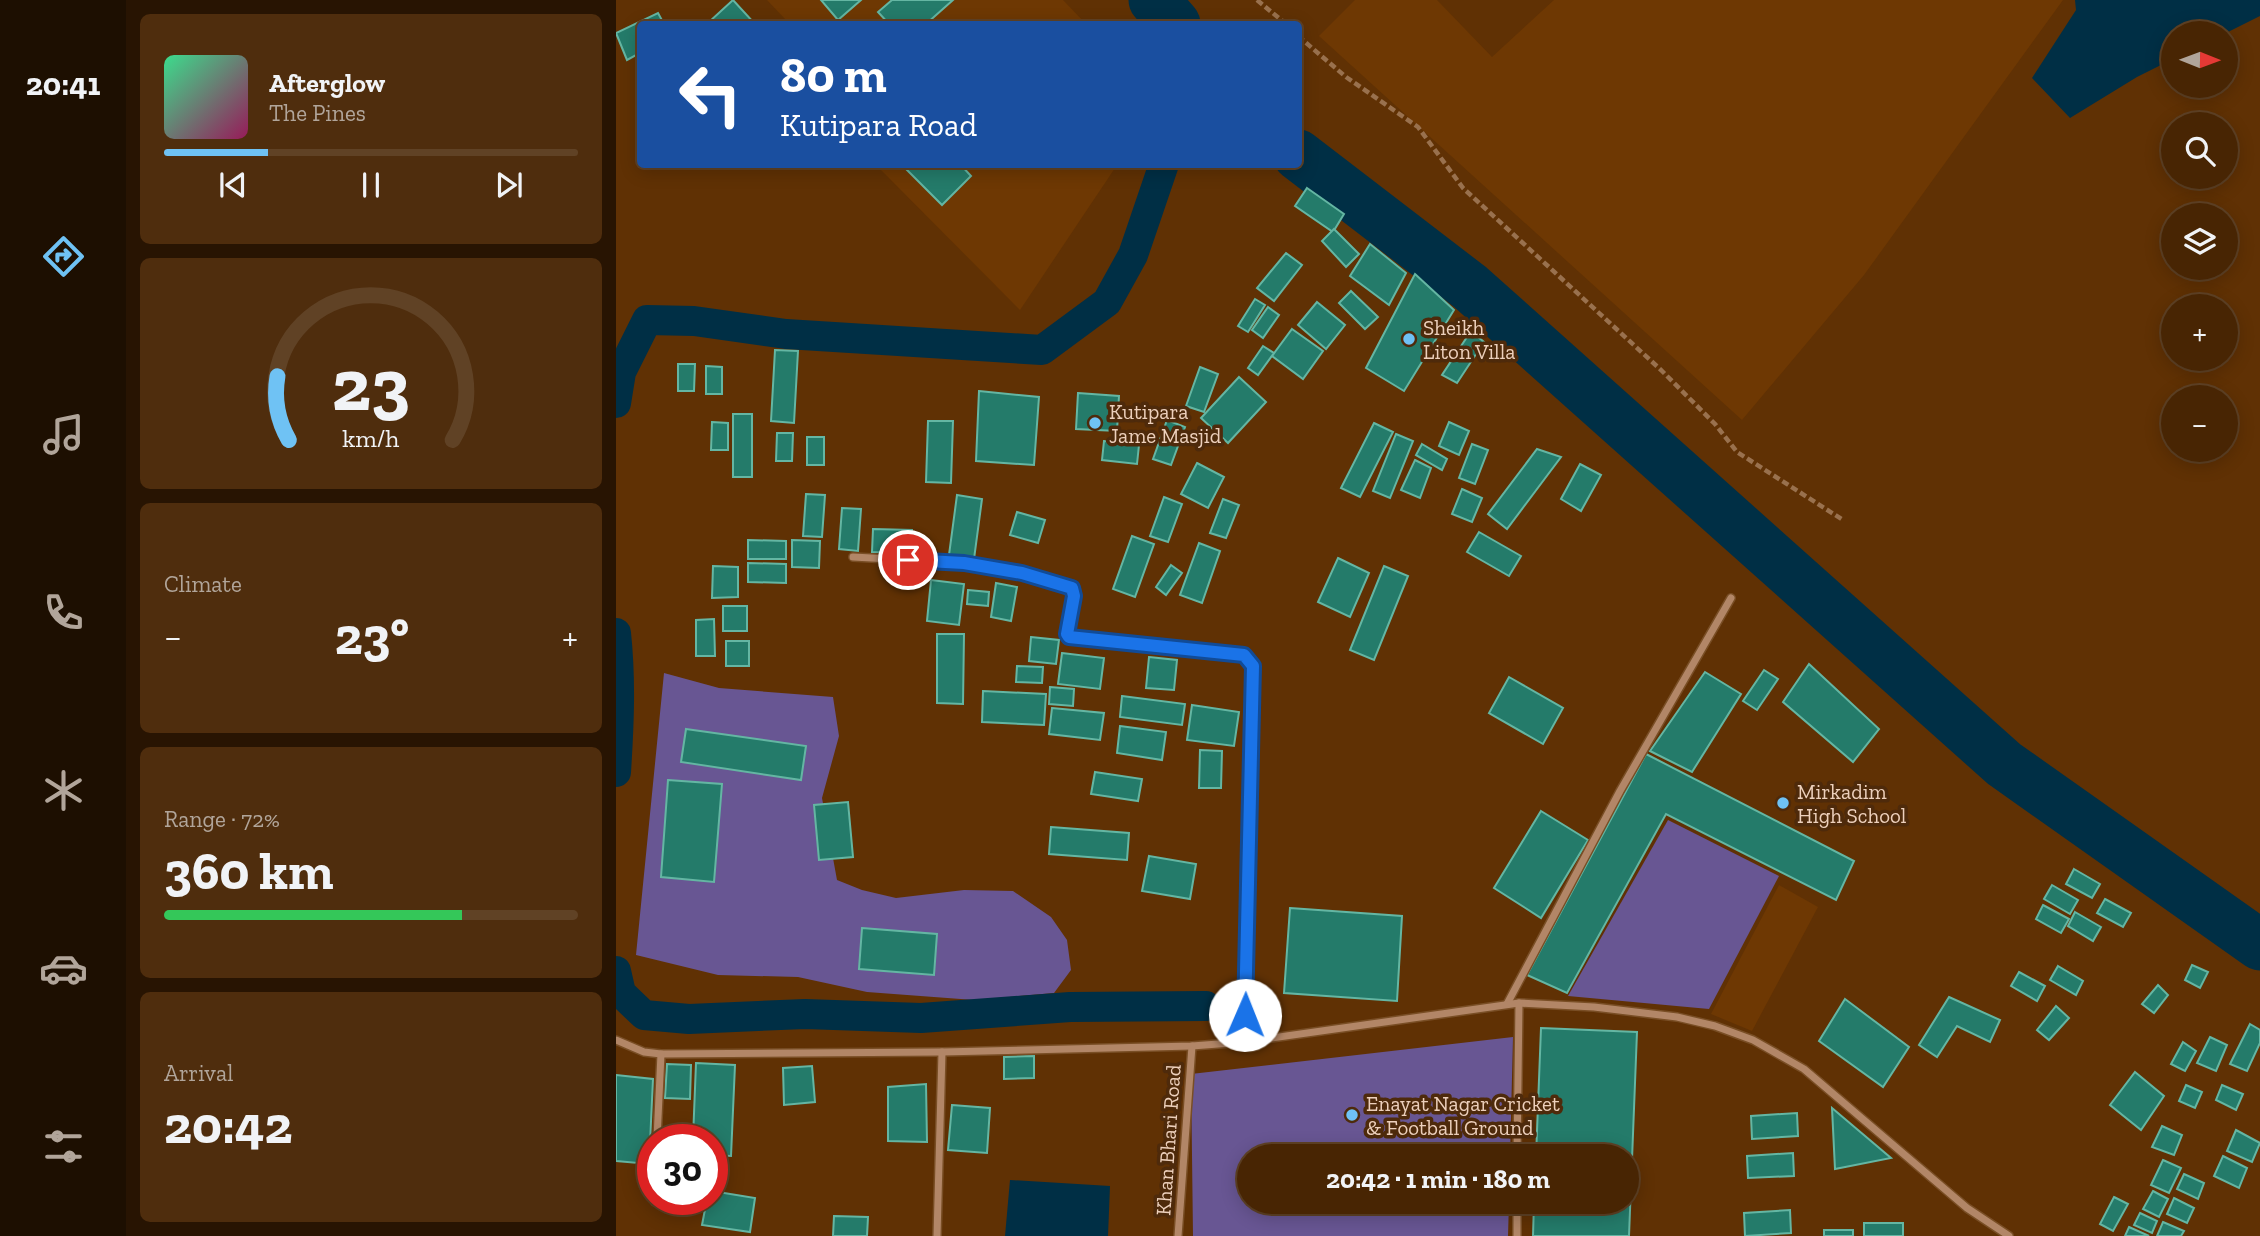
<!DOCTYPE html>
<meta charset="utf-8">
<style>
:root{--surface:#482503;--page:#4f2d0d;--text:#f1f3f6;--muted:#b1a59a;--line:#604225;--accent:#6fc2f4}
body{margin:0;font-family:"Zilla Slab",serif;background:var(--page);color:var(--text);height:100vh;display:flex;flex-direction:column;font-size:26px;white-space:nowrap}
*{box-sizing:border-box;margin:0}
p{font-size:23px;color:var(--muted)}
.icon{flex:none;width:38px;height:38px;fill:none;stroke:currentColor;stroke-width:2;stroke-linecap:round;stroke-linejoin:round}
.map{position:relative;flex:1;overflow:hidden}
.side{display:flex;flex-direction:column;gap:14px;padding:14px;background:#281402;width:490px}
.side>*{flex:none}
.banner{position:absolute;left:21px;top:21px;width:665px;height:147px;border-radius:7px;box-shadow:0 4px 18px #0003,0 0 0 2px var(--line);background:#1a4fa0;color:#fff;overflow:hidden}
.needle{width:46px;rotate:91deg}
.buttons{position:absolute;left:1545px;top:21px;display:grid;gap:14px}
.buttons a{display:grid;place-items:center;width:77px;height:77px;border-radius:50%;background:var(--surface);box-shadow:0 4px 18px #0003,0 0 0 2px var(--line);font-size:35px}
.speed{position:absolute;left:21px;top:1124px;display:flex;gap:14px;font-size:35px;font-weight:700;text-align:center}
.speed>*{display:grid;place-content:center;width:91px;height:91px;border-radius:50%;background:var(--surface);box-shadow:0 4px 18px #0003,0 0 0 2px var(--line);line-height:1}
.speed .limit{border:10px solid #d22;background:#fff;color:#111}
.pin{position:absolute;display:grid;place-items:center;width:60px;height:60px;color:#fff;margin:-30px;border:4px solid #fff;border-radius:50%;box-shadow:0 2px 7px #0007}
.me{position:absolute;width:77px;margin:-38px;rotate:1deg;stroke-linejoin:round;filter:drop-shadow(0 0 5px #0008)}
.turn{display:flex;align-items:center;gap:24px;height:147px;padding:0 28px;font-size:32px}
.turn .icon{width:91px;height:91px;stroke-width:2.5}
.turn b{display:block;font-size:49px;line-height:60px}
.big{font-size:52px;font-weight:700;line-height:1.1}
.side .tile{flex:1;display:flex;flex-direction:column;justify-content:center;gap:10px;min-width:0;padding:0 24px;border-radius:10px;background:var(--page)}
.side .dial{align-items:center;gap:0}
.dial svg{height:182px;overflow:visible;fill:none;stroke:var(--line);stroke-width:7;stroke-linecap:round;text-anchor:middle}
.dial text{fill:var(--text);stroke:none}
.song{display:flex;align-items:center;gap:21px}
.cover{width:84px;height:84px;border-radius:10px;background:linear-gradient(135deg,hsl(150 70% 55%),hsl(330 70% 35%))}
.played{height:7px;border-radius:4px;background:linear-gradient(90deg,var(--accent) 25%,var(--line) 25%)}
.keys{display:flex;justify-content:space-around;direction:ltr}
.heat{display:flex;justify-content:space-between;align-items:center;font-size:38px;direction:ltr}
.charge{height:10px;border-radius:5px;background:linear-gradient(90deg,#34c759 72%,var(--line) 0)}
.trip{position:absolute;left:621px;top:1144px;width:402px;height:70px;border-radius:35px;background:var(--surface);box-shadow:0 4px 18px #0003,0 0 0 2px var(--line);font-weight:700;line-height:70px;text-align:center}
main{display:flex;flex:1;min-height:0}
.tab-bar{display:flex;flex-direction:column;width:126px;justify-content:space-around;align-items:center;background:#1d0f01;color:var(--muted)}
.tab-bar .icon{width:49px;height:49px}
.tab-bar .active{color:var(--accent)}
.tab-bar b{font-size:32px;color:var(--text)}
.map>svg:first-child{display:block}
.built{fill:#6e3803}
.green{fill:#685693}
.water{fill:#002f45}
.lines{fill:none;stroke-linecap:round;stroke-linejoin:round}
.canal{stroke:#002f45;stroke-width:30}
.river{stroke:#002f45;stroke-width:51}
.building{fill:#247b6a;stroke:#64b6a3;stroke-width:2}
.minor-casing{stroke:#794e25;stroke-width:10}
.path{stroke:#99714e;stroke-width:4.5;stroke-dasharray:7 3.5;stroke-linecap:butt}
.minor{stroke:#b28667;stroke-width:7}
.route-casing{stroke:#114b97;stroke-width:18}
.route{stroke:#1a73e8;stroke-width:12}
.poi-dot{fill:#6fc2f4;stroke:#4e2a0b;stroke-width:2.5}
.labels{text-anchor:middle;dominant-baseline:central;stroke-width:7;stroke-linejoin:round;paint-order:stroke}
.poi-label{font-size:21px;fill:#edd0bc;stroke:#4e2a0b;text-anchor:start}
.street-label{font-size:21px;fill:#edd0bc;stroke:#4e2a0b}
</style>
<main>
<nav class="tab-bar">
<b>20:41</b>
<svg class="icon active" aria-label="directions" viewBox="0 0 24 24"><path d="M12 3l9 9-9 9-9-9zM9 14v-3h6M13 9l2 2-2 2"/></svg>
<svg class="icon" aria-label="music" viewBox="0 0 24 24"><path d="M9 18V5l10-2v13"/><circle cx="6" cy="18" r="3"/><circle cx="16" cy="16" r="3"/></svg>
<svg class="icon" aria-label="phone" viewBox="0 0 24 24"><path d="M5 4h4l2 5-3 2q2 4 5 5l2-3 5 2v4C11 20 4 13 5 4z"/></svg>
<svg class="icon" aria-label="climate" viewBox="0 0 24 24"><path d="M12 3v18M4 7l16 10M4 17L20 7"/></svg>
<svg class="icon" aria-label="car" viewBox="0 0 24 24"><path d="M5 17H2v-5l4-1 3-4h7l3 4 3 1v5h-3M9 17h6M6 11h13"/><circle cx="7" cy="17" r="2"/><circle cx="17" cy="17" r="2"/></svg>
<svg class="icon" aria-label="filters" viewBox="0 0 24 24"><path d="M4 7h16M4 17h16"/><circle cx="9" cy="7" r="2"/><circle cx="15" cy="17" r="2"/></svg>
</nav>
<section class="side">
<div class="tile">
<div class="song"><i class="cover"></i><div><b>Afterglow</b><p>The Pines</p></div></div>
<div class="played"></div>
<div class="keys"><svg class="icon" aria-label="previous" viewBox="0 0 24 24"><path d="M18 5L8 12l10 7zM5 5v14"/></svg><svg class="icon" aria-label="pause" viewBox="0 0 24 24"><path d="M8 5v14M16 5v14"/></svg><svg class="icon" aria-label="next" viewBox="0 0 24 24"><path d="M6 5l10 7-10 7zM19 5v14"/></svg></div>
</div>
<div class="tile dial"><svg viewBox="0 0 100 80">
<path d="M14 69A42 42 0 1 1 86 69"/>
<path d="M14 69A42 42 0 0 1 9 41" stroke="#6fc2f4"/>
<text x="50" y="56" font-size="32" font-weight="700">23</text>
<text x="50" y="72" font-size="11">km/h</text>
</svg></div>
<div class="tile"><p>Climate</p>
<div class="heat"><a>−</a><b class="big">23°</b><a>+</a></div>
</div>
<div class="tile"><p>Range · 72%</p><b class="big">360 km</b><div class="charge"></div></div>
<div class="tile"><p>Arrival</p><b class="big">20:42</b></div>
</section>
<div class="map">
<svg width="1644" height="1236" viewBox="0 0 1644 1236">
<rect width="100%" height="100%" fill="#603104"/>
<g class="built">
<polygon points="151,0 447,0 470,24 166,24 169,19"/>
<polygon points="739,0 821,0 876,57 938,0 1447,0 1248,275 1126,420 703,36"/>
<polygon points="260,165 501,165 404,310"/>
<polygon points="1163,885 1202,907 1136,1031 1095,1014"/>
</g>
<g class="green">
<polygon points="48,673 103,688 217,697 223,736 206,798 221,880 246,890 280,898 348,890 397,891 435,917 451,940 455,970 438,993 358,1000 251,992 182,977 102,975 20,955"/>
<polygon points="1052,820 1163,876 1093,1009 952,996"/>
<polygon points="897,1037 894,1157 634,1157 634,1202 893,1202 892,1236 577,1236 575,1074"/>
</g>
<g class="water">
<polygon points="1459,0 1644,0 1644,16 1610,33 1558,33 1557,59 1521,77 1454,118 1416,78 1460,10"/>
<polygon points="394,1180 494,1186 492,1236 389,1236"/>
</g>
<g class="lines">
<g class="canal">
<polyline points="0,403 5,372 31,320 78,321 170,334 426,350 491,302 517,255 548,164"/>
<path d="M 0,633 C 5,680 3,725 0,772"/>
<polyline points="0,971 5,993 28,1015 73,1019 189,1014 305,1018 454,1007 590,1006"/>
</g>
<g class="river">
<polyline points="538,0 559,24"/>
<polyline points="682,155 854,287 1388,764 1644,945"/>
</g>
</g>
<g class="building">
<polygon points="117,0 139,24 95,24 93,22"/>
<polygon points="205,0 245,0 222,20"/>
<polygon points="276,0 337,0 310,24 273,24 262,12"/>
<polygon points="42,13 48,24 24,24 24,53 11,60 0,33"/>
<polygon points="285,164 344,164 355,176 326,205"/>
<polygon points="691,188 728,214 717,232 679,206"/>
<polygon points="718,229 743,254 730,267 706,241"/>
<polygon points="754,244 790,273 773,305 734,276"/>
<polygon points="670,253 686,265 658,301 641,288"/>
<polygon points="799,274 838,310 788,391 750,368"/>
<polygon points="735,291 762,317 749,329 723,303"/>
<polygon points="639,299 649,305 632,332 622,326"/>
<polygon points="701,302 729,325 710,349 682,325"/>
<polygon points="652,307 663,315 647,338 636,330"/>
<polygon points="676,329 707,351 687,379 656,356"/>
<polygon points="855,331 868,342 841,383 826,375"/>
<polygon points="647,346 658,353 642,375 632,368"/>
<polygon points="159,350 182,351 178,423 155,421"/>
<polygon points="62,364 79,364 78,391 62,391"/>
<polygon points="90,366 106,367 106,394 90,394"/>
<polygon points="584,367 602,374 588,412 570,406"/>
<polygon points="623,377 650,402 612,443 585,418"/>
<polygon points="363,391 423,397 418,465 360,461"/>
<polygon points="462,393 503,396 501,431 460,429"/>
<rect x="117" y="414" width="19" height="63"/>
<polygon points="551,420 569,427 555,465 537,459"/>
<polygon points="312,421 337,421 335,483 310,482"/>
<polygon points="96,422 112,423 112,450 95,450"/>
<polygon points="833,422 853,431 843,455 823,446"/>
<polygon points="758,423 777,432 744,497 725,488"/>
<polygon points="161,433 177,433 176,461 160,461"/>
<polygon points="780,434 797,441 774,498 757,491"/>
<rect x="191" y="437" width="17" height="28"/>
<polygon points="488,441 523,445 521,464 486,460"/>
<polygon points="806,444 831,459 826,470 800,455"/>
<polygon points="856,444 872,450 859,484 843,478"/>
<polygon points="921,449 945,457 891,529 872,514"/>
<polygon points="799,460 815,468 804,498 785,490"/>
<polygon points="581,463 608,477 592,508 565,494"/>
<polygon points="964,464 985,475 965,511 945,499"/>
<polygon points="846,489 866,498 856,522 836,514"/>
<polygon points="190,494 209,495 206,537 187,536"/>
<polygon points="341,495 366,499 358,559 333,555"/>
<polygon points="548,497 566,504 552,542 534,536"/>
<polygon points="607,499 623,505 610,538 594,533"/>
<polygon points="226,508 245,509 242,551 223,549"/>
<polygon points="401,512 429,520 422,543 394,535"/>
<polygon points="257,529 296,530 295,553 256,552"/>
<polygon points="863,532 905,556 893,576 851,552"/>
<polygon points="516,536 538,544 519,597 497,589"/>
<polygon points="132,540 170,541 170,559 132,559"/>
<polygon points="176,540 204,541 203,568 176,567"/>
<polygon points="583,543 604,551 586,603 564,595"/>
<polygon points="722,558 753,573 734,617 702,602"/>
<polygon points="132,563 170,564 170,583 132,582"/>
<polygon points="555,565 566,573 550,595 540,587"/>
<polygon points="97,566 122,567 122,597 96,598"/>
<polygon points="768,566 792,576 758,660 734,650"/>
<polygon points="315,580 348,584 343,625 311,621"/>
<polygon points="380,583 401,587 395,621 375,617"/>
<polygon points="352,590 373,592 372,606 351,604"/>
<rect x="107" y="606" width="24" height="25"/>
<polygon points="98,619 99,656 80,656 80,620"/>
<polygon points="321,634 348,634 347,704 321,703"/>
<polygon points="415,637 443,640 440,664 413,661"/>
<rect x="110" y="641" width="23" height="25"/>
<polygon points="446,653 488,658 484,689 442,684"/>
<polygon points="533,657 561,660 558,690 530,688"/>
<polygon points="1193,664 1263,729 1237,762 1167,702"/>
<polygon points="401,666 427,667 426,683 400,682"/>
<polygon points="1148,670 1162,679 1141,710 1127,701"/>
<polygon points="1089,672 1125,694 1076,772 1034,751"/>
<polygon points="893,677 947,708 927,744 873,713"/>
<polygon points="434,687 458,689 457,706 433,704"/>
<polygon points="367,691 430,694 428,725 366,722"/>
<polygon points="506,696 569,704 566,725 504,717"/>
<polygon points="576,705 623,712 618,746 571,740"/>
<polygon points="436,708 488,713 484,740 433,734"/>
<polygon points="504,726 550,732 546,760 501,753"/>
<polygon points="70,729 190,746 185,780 65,762"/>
<polygon points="584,750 606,751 605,788 583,788"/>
<polygon points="1030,754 1238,861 1220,900 1050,814 951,993 911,975"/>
<polygon points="479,772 526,779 522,801 475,794"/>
<polygon points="52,780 106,784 98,882 45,877"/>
<polygon points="232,802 237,857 203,860 198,805"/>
<polygon points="925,811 972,840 925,918 878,888"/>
<polygon points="435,827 513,833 511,860 433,854"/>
<polygon points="533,856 580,864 574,899 526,891"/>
<polygon points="1458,869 1484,884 1476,898 1450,884"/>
<polygon points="1436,885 1462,900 1454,914 1428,899"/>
<polygon points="1489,899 1515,913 1507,927 1481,913"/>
<polygon points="1427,905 1453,919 1445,933 1420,919"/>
<polygon points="674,908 786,916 781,1001 668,993"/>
<polygon points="1459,912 1485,927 1477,941 1452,926"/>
<polygon points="246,928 321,934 318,975 243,969"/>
<polygon points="1576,965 1592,972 1584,988 1569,980"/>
<polygon points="1442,966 1467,981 1460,995 1434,980"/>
<polygon points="1403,972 1429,986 1421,1001 1395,986"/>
<polygon points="1542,985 1552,995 1538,1013 1526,1004"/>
<polygon points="1333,997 1384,1020 1374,1042 1341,1026 1321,1057 1303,1045"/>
<polygon points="1229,999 1293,1047 1267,1087 1203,1041"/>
<polygon points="1440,1006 1453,1018 1433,1040 1421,1030"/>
<polygon points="1634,1024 1644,1030 1644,1043 1631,1071 1614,1064"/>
<polygon points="925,1028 1021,1032 1013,1236 917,1236 918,1202 1012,1202 1012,1157 920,1157"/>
<polygon points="1594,1037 1611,1045 1600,1071 1581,1063"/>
<polygon points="1567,1042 1580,1051 1569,1071 1555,1064"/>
<polygon points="418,1056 418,1078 388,1079 388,1057"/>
<polygon points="80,1063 119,1065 115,1156 96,1155 96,1139 77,1139"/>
<polygon points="51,1064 75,1065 74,1099 49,1098"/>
<polygon points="196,1066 199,1102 168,1105 167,1068"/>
<polygon points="1519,1072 1548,1096 1525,1130 1494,1105"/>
<polygon points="0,1075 37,1079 33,1164 0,1161"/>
<polygon points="310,1084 311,1142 272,1141 272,1087"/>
<polygon points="1570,1085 1586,1092 1579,1108 1563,1101"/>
<polygon points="1606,1085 1627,1094 1620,1110 1600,1100"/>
<polygon points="336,1105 374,1108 371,1153 332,1150"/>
<polygon points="1216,1108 1275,1158 1219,1169"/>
<polygon points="1181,1113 1182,1136 1136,1139 1135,1116"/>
<polygon points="1546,1126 1566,1135 1558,1155 1536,1147"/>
<polygon points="1620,1130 1644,1143 1636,1162 1611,1151"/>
<polygon points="1177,1153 1178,1176 1132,1178 1131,1156"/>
<polygon points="1607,1156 1631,1168 1623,1188 1598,1176"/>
<polygon points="1547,1160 1565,1168 1553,1193 1535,1185"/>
<polygon points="1568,1174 1588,1183 1582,1199 1561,1189"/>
<polygon points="96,1191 139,1198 134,1232 86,1225 91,1199 96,1199"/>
<polygon points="1537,1191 1552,1199 1543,1217 1527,1209"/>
<polygon points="1498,1197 1512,1204 1497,1231 1484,1224"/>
<polygon points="1558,1198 1578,1208 1571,1223 1551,1214"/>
<polygon points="1174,1210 1175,1233 1129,1236 1128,1213"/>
<polygon points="1524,1213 1541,1221 1536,1233 1518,1225"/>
<polygon points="218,1216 252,1217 251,1236 217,1236"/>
<polygon points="1547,1222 1568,1231 1565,1236 1541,1236"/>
<rect x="1248" y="1223" width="39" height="13"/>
<polygon points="1513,1227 1533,1236 1509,1236"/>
<rect x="1208" y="1230" width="29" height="6"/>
</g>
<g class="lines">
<g class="minor-casing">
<g id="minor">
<polyline points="237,557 348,563 406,573 456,588 458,596 451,634 453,637 628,655 637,666 628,1042"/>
<polyline points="891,1004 1004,791 1115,598"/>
<polyline points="0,1040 28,1052 45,1054 326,1052 576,1046 628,1042 903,1003 978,1007 1061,1017 1099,1026 1137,1040 1188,1069 1351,1208 1393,1236"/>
<polyline points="41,1139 45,1054"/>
<polyline points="901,1157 903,1003"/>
<polyline points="39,1202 39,1199"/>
<polyline points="321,1236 326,1052"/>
<polyline points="562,1236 576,1046"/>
<polyline points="901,1236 901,1202"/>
</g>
</g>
<g class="path">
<polyline points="641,0 670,24"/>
<polyline points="682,36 730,77 802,127 847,188 1045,370 1099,424 1121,452 1227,520"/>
</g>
<use href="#minor" class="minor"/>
</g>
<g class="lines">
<g class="route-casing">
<polyline id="route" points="292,560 348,563 406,573 456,588 458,596 451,634 453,637 628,655 637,666 629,1015"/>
</g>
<use href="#route" class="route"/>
</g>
<g class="poi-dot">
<circle cx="793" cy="339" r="7"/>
<circle cx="479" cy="423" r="7"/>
<circle cx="1167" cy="803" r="7"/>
<circle cx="736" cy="1115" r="7"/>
</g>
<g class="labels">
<g class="poi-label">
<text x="807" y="327">Sheikh<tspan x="807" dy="24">Liton Villa</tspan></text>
<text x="493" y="411">Kutipara<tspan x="493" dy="24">Jame Masjid</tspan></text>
<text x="1181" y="791">Mirkadim<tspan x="1181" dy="24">High School</tspan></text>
<text x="750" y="1103">Enayat Nagar Cricket<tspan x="750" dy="24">&amp; Football Ground</tspan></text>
</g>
<g class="street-label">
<text transform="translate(552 1140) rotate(-86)">Khan Bhari Road</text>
</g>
</g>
</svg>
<div class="buttons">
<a><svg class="needle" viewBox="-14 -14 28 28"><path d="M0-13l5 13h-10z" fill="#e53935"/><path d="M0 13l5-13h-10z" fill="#b1a59a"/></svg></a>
<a><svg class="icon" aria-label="search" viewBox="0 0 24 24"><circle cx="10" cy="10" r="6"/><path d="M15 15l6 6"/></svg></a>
<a><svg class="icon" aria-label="layers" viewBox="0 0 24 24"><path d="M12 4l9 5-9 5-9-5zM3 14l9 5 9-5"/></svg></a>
<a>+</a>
<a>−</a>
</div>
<div class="speed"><div class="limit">30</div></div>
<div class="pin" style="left:292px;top:560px;background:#d93025"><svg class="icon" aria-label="arrive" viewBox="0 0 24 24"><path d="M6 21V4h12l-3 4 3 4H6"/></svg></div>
<svg class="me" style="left:629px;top:1015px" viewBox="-20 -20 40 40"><circle r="19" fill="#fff"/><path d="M0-13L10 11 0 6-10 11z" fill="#1a73e8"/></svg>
<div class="trip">20:42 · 1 min · 180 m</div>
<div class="banner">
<div class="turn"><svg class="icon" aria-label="left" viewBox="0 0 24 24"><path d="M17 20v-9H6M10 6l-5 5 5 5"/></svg><div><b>80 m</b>Kutipara Road</div></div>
</div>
</div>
</main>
